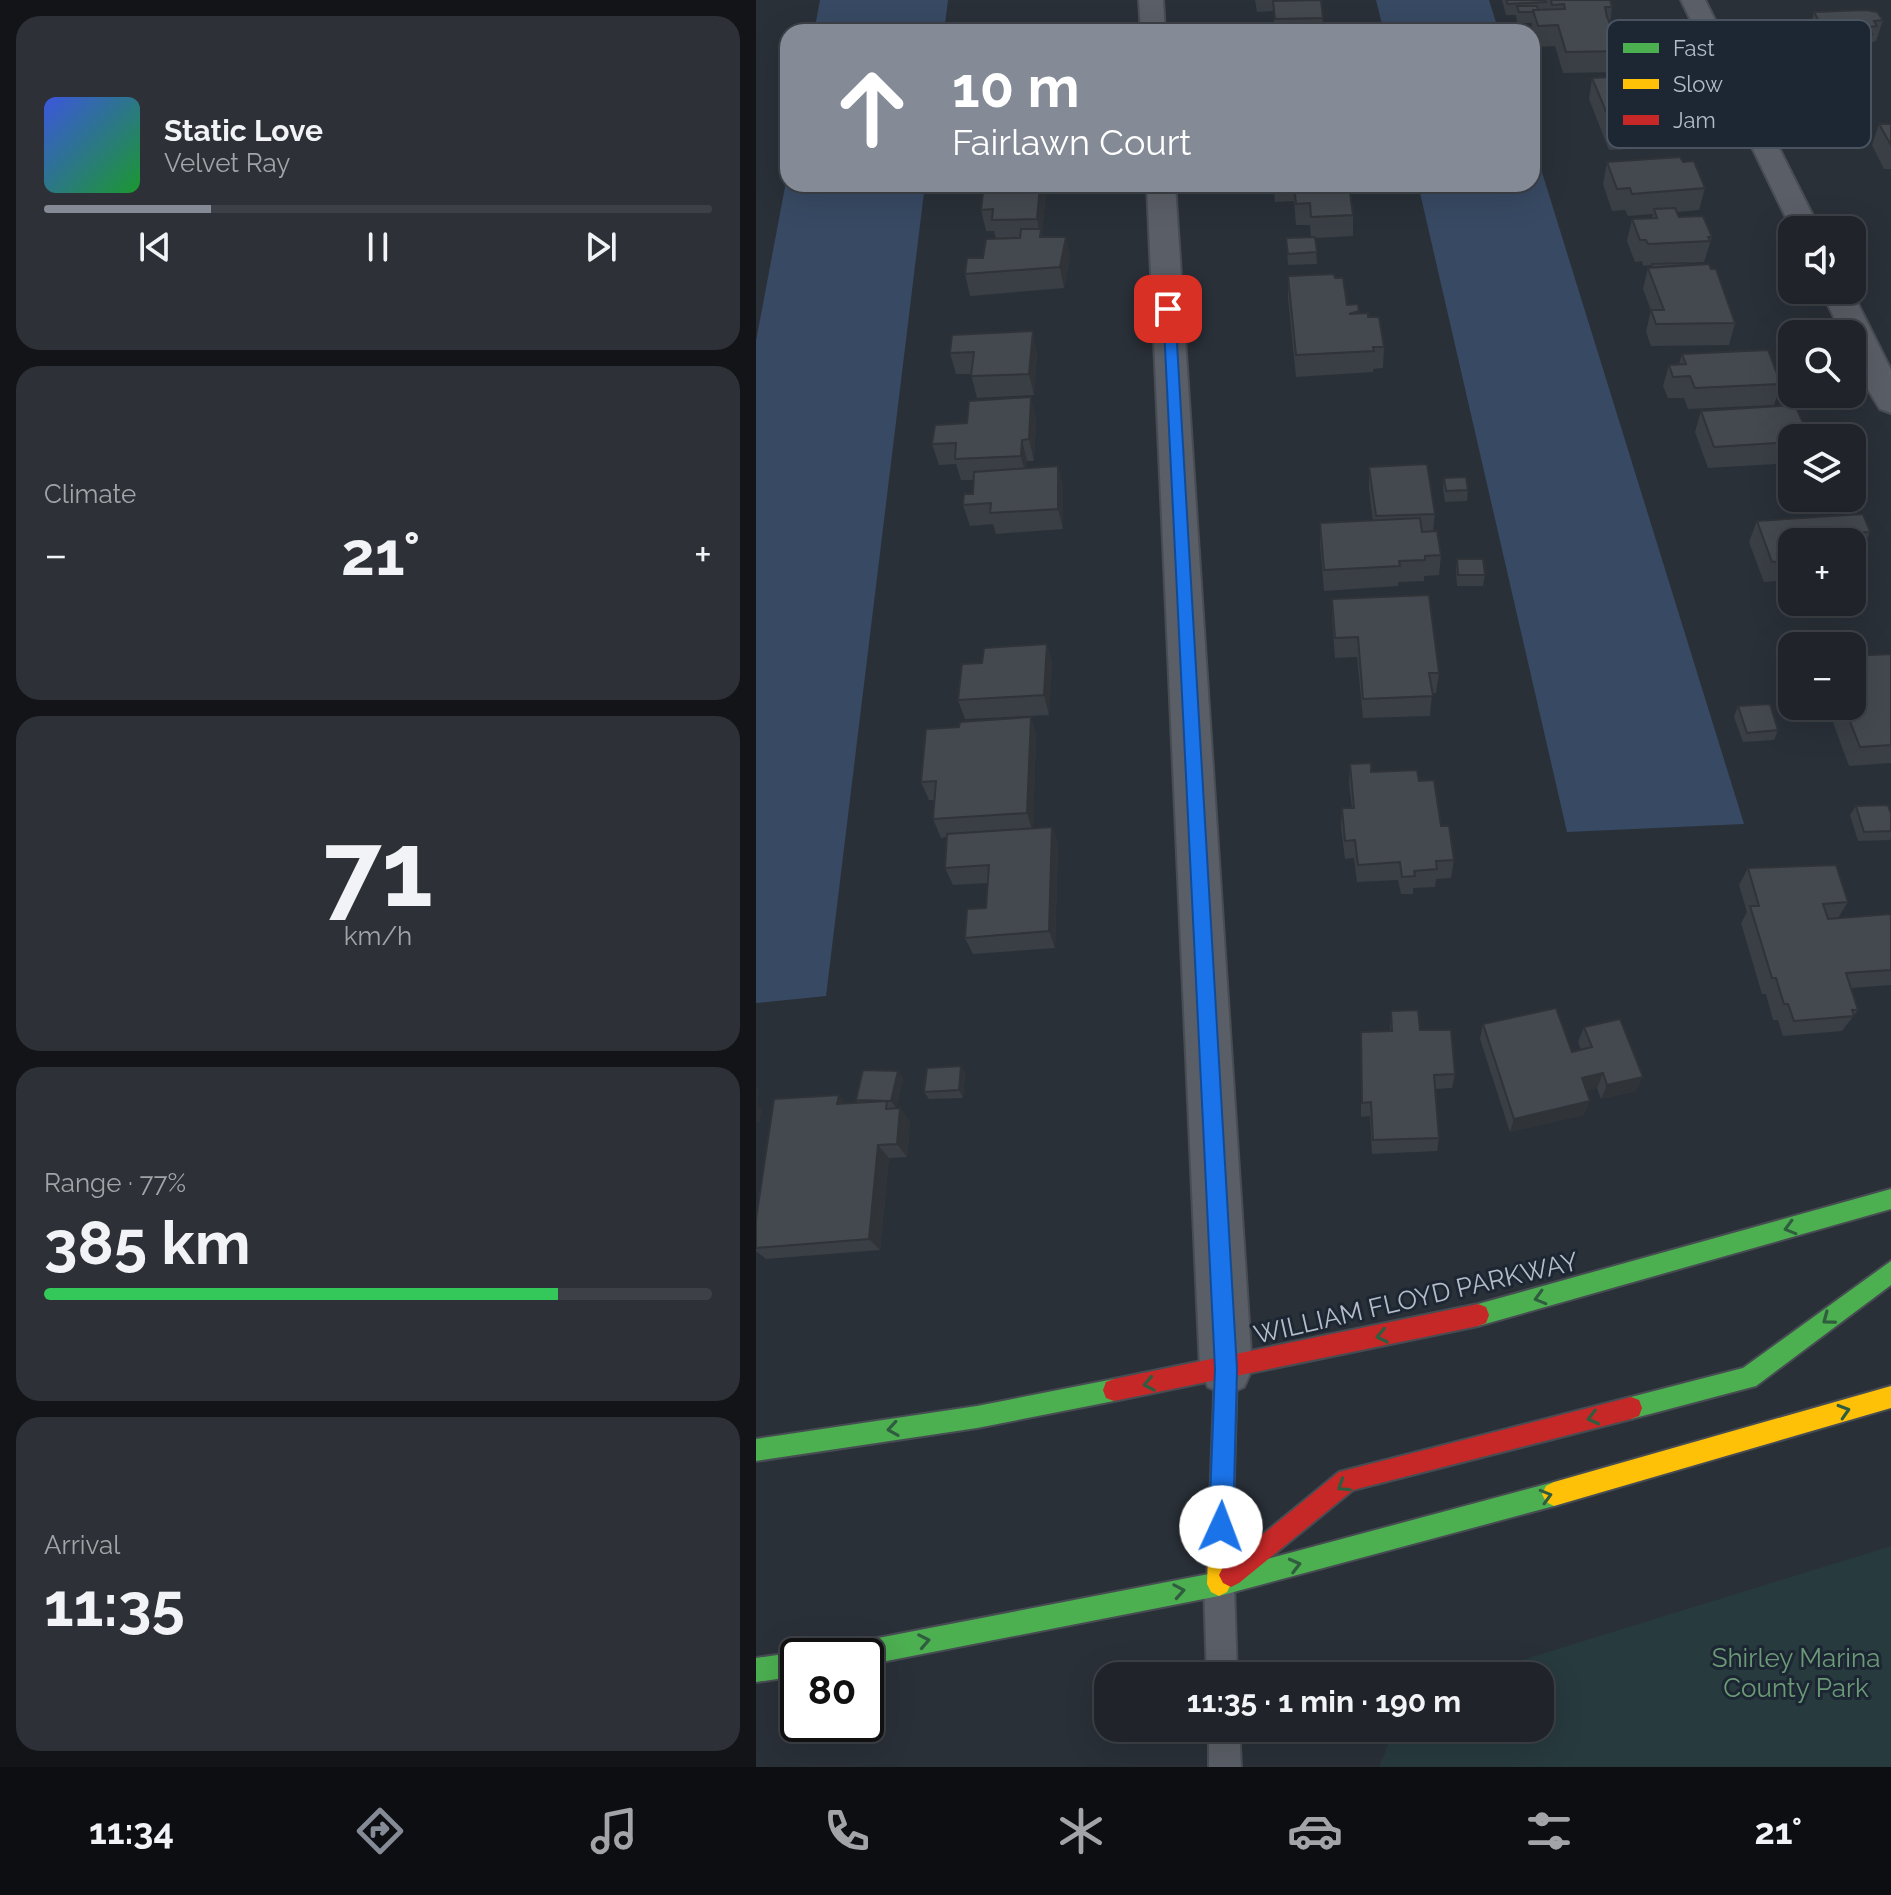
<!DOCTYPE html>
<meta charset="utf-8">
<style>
:root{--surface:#20242a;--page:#2d3036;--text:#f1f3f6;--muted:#a2a4a8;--line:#3d4147;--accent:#848b96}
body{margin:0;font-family:Raleway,sans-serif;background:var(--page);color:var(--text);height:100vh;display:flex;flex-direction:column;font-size:30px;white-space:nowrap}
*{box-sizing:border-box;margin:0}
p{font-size:26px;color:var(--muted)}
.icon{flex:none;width:44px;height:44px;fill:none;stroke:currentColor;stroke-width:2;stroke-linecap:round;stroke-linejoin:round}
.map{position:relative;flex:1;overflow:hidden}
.sheet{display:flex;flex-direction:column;gap:16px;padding:16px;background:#121417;width:756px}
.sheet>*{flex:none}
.top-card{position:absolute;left:24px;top:24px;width:760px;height:168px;border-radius:24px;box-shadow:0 8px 32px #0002,0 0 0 2px var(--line);background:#848b96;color:#fff;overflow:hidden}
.fabs{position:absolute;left:1022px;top:216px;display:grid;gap:16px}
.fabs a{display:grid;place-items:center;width:88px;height:88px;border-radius:16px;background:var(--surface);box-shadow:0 8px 32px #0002,0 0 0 2px var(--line);font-size:40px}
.speed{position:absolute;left:24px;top:1638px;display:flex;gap:16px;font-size:40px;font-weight:700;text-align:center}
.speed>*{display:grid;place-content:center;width:104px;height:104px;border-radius:50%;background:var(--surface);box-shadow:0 8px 32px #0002,0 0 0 2px var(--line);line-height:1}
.speed .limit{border:4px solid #111;border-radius:12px;background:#fff;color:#111}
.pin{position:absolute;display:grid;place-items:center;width:68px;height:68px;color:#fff;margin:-34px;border-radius:16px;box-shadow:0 4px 12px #0006}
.me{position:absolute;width:88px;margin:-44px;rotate:2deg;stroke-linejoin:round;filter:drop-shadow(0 0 6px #0008)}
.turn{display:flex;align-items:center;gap:28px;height:168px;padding:0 40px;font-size:36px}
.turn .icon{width:104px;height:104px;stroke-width:2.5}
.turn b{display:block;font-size:56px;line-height:68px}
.big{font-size:60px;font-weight:700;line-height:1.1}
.sheet .widget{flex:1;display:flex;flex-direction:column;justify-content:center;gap:12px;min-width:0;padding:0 28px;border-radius:24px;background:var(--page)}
.sheet .dial{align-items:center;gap:0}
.dial b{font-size:104px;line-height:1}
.song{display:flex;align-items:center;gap:24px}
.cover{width:96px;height:96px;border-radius:12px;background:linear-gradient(135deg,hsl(230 70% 55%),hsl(130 70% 35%))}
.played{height:8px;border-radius:4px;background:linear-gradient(90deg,var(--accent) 25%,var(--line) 25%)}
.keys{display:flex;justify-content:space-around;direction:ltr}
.heat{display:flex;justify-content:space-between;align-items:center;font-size:44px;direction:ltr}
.charge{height:12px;border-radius:6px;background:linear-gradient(90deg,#34c759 77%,var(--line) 0)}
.trip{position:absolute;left:338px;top:1662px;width:460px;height:80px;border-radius:24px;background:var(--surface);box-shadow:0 8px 32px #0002,0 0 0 2px var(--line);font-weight:700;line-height:80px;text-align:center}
.menu{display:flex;height:128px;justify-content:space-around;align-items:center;background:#0d0e11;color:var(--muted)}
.menu .icon{width:56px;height:56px}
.menu .selected{color:var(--accent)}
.menu b{font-size:36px;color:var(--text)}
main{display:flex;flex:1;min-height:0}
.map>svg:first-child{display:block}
.green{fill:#273a3e}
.water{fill:#384963}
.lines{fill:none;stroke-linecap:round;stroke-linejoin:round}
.lane-casing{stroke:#484c53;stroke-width:4}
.street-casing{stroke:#484c53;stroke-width:4}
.fast-casing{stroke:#474c53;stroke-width:4}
.slow-casing{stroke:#474c53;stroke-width:4}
.jam-casing{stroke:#474c53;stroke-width:4}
.lane{fill:#5a5e66;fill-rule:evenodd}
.street{fill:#5a5e66;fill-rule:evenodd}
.fast{fill:#4caf50;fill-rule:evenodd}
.slow{fill:#ffc107;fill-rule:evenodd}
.jam{fill:#c62828;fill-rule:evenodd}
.wall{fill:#3a3f45}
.shaded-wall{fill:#303338}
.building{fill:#444950;stroke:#303338;stroke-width:2}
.oneway{stroke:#305d3f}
.route{fill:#1a73e8;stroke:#114b97;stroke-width:2}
.labels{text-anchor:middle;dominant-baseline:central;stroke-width:6;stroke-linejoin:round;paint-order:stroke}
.near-street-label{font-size:26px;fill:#b4bcc9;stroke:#1d2633}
.near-park-label{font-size:26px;fill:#6b9a76;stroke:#1d2633}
.key{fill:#1d2633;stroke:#4a5360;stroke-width:2}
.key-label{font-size:22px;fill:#b4bcc9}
</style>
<main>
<section class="sheet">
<div class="widget">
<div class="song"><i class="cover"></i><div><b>Static Love</b><p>Velvet Ray</p></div></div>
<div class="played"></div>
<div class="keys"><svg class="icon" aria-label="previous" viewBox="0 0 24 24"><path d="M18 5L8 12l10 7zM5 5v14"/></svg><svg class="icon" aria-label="pause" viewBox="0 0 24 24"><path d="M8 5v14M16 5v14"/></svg><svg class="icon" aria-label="next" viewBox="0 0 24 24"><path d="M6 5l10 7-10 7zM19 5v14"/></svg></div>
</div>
<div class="widget"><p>Climate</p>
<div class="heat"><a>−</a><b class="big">21°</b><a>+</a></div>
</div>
<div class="widget dial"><b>71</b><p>km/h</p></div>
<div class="widget"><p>Range · 77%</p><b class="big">385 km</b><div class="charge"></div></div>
<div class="widget"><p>Arrival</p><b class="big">11:35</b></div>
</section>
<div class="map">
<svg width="1135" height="1767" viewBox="0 0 1135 1767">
<rect width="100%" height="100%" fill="#2a3038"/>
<polygon class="green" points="1135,1546 1135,1767 623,1767 639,1728 784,1728 784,1676 715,1676"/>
<g class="water">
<polygon points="64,0 192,0 188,32 58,32"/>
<polygon points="620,0 733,0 743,32 628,32"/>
<polygon points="776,140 988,824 811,832 662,184 776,184"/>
<polygon points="32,171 32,184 169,184 70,996 0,1003 0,341"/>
</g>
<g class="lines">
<g class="lane-casing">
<g id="lane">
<polygon points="463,1570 473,1575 478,1585 481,1676 451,1676 448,1585 453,1575"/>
<polygon points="453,1728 483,1728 485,1767 453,1767"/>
</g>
</g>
<g class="street-casing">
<g id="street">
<polygon points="383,0 407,0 409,32 385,32"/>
<polygon points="925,0 949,0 1064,230 1036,230"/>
<polygon points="391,184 419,184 496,1369 488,1387 470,1395 452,1387 444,1369"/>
<path d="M 1065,290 L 1095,290 L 1135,370 L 1135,413 L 1124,409 C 1109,386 1096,361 1096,334 L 1086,334 Z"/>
</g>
</g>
<g class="fast-casing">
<g id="fast">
<polygon points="1135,1189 1135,1209 722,1326 714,1323 711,1315 714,1307 722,1304"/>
<polygon points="1135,1261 1135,1285 1000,1386 875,1419 867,1416 864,1408 867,1400 875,1397 987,1368"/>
<polygon points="358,1379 366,1382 369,1390 366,1398 358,1401 221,1428 0,1461 0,1439 221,1406"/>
<polygon points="798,1482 806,1486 810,1494 806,1502 798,1506 463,1596 110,1665 110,1656 79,1656 82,1647 91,1644 463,1572"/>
<polygon points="42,1652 51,1656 42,1656 42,1676 0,1682 0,1658"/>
</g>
</g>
<g class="slow-casing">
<g id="slow">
<polygon points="470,1358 478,1361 481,1369 475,1584 471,1592 463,1596 455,1592 451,1584 459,1369 462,1361"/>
<polygon points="1135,1386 1135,1408 798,1506 790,1502 786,1494 790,1486 798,1482"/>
</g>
</g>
<g class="jam-casing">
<g id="jam">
<polygon points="722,1304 730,1307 733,1315 730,1323 722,1326 358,1401 350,1398 347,1390 350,1382 358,1379"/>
<polygon points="875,1397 883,1400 886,1408 883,1416 875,1419 597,1490 483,1583 475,1587 467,1583 463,1575 467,1567 583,1472"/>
</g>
</g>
<use href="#lane" class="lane"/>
<use href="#street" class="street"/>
<use href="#fast" class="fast"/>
<use href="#slow" class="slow"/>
<use href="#jam" class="jam"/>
</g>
<g class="wall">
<polygon points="499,0 565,0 567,25 518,26 518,11 501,12"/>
<polygon points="746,0 854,0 856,7 854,23 866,51 862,72 807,73 799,46 779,47 776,32 775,31 776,23 761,23 760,15 750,15"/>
<polygon points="1058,12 1127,20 1120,41 1116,42 1114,48 1112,48 1110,55 1069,57 1063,48 1064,44 1058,44 1052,33"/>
<polygon points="836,78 889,104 888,111 896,126 891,148 853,150 833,99"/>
<polygon points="1123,124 1135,124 1135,169 1128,169 1116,145"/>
<polygon points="851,162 927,162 949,188 943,210 921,212 923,217 956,237 948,262 932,263 979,323 973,345 895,346 890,332 895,310 887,289 892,268 895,267 896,265 887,266 886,261 879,262 871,241 876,219 896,218 897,214 872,216 869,210 856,211 847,184"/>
<polygon points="517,184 593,184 597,215 597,236 559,238 561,264 532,265 530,238 555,237 554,225 540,225 538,201 519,202"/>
<polygon points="290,192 286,232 287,237 310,237 314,258 308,288 214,296 209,274 227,258 240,239 238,231 230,231 225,210"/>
<polygon points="532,276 591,305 603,313 612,317 628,347 627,368 617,369 617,372 540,377 532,298"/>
<polygon points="196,335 281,353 278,395 221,398 215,374 200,374 194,353"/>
<polygon points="926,354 1025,384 1018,405 932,409 928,398 912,398 907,386 913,365 923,364"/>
<polygon points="945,411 1036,438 1036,463 952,468 939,432"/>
<polygon points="280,419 278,461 271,461 271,469 302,466 307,488 307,529 240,534 237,524 214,526 207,505 217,494 218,480 205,480 200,464 183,465 176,444"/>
<polygon points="613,467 679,514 677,531 685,555 683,575 668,576 668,581 642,582 642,586 568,591 564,544 564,523 617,521 613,488"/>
<polygon points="688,478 712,490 711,501 689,502 687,489"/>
<polygon points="1001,521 1114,532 1105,553 1096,553 1096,542 1036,542 1036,580 1008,582 993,542"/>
<polygon points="701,559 729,575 727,586 701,586 700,570"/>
<polygon points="576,599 683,673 680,693 676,693 674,716 607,718 601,657 579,658 576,619"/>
<polygon points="291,644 296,664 293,715 209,719 202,700 226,663"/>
<polygon points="1135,654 1135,763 1093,766 1071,706 1096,706"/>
<polygon points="982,706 1022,730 1018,740 987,742 978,717"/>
<polygon points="275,717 280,736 277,828 296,827 302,845 299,948 217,954 209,938 230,908 232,883 197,885 189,868 191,837 185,838 177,819 179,800 173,800 165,782 203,727"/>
<polygon points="594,764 615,772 663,781 685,826 698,860 695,878 680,879 679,887 657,888 657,894 645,894 642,880 601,882 598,858 589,859 585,827 586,808 596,808 593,783"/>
<polygon points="1100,806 1135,814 1135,838 1134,840 1102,841 1094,815"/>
<polygon points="992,868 1092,902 1082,918 1135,914 1135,985 1095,988 1102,1010 1086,1031 1027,1036 1022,1020 1017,1020 1010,994 1006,994 985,923 991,912 983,885"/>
<polygon points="635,1011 664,1030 699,1074 696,1088 679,1089 683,1138 681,1151 616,1154 614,1116 605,1117 605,1032 634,1031"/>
<polygon points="727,1024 816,1052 825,1050 822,1042 828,1027 880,1091 845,1099 841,1088 831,1090 828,1115 754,1132 724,1039"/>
<polygon points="205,1066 209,1074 207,1098 173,1099 168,1092"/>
<polygon points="142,1071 147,1079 140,1108 136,1108 144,1108 154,1122 151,1157 133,1158 124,1250 10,1259 0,1251 0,1219 90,1104 102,1103 100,1100"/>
</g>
<g class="shaded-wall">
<polygon points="284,184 288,184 290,192 286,232 289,250 288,259 281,219"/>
<polygon points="310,237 314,258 308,288 304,267"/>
<polygon points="277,331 281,353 278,395 273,374"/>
<polygon points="275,397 280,419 278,461 273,439"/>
<polygon points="266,440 271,461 270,477 265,456"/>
<polygon points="302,466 307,488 307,529 302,509"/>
<polygon points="291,644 296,664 293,715 288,695"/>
<polygon points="275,717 280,736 277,832 271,813"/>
<polygon points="296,827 302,845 299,948 293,931"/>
<polygon points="205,1066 209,1074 207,1098 203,1090"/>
<polygon points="142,1071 147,1079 140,1108 135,1101"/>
<polygon points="847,1073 841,1088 820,1092 826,1078"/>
<polygon points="887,1077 880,1091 845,1099 851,1085"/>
<polygon points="0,1087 3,1090 1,1104 6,1110 3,1124 0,1121"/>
<polygon points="83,1095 94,1109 81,1104"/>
<polygon points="834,1101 828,1115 754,1132 758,1119"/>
<polygon points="144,1108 154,1122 151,1157 141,1144"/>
<polygon points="122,1145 133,1158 124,1250 113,1239"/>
</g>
<g class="building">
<polygon points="565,0 567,18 519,19 517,1"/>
<polygon points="750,0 789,0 790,2 752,4"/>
<polygon points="795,0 854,0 856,7 849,7 851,17 866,51 810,52 802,25 782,26 777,10 809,9 808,4 796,5"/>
<polygon points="761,6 781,6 782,10 777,10 777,12 763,12"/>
<polygon points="1110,10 1121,12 1127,20 1118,21 1121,26 1112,27 1116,34 1075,36 1069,27 1075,27 1073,23 1064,23 1058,12"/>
<polygon points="571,25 572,32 496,32 496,26"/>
<polygon points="875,76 889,104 880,105 883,111 889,111 896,126 857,128 836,78"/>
<polygon points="1123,124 1135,124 1135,145"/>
<polygon points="924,157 927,162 938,161 949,188 876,194 874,188 861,189 851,162"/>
<polygon points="228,184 284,184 281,219 236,220 237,209 225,210"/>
<polygon points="538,184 593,184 597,215 555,217 554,203 540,204"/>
<polygon points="919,208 923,217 947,216 956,237 952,237 954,241 892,244 890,240 884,240 876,219 901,218 898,209"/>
<polygon points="265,229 285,229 284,237 310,237 304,267 209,274 211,258 227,258 230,239 264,238"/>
<polygon points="559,237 561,252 532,254 530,238"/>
<polygon points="932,263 933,265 897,267 896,264"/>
<polygon points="953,264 955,269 960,269 979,323 900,324 895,310 908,310 892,268"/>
<polygon points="578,274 579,278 587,278 591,305 602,304 603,311 593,314 612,313 612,317 623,317 628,347 617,347 618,351 540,355 532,276"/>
<polygon points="277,331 273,374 215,376 218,352 194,353 196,335"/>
<polygon points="1012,350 1025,384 939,388 934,376 917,377 913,365 930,364 926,354"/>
<polygon points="275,397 273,439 266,440 265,456 199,459 200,443 176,444 179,425 211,423 213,401"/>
<polygon points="1039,405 1054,438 1036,438 1036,442 958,447 945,411"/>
<polygon points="671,464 679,514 620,516 613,467"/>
<polygon points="302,466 302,509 234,513 235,503 207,505 208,494 217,494 218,472"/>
<polygon points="710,477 712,490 690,491 688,478"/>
<polygon points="1107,514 1114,532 1086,533 1089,542 1036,542 1036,560 1016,562 1001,521"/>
<polygon points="664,518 666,532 681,531 685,555 669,556 669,560 643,561 644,566 568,570 564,523"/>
<polygon points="701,559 727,559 729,575 702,575"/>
<polygon points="673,595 683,673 673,673 677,696 607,699 602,637 579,638 576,599"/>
<polygon points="291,644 288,695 202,700 206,664 226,663 228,648"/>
<polygon points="1135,654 1135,745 1104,747 1088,706 1096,706 1096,656"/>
<polygon points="1014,704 1022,730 991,733 982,706"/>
<polygon points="275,717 271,813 177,819 180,781 165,782 170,729 203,727 204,722"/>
<polygon points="615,763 615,772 661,770 663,781 678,780 685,826 693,826 698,860 680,861 681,869 658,871 659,876 646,877 644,862 602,865 599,840 589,841 586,808 598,808 594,764"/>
<polygon points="1132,805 1135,814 1135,831 1108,832 1100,806"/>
<polygon points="296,827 293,931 209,938 211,909 230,908 233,865 189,868 191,834"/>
<polygon points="1080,865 1092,902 1067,904 1072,919 1135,914 1135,970 1090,973 1102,1010 1096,1010 1098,1016 1038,1021 1032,1004 1028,1004 1020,978 1016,978 994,906 1003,906 992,868"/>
<polygon points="800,1008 816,1052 836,1047 828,1027 864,1019 887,1077 851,1085 847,1073 826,1078 834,1101 758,1119 727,1024"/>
<polygon points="662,1010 664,1030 695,1030 699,1074 678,1075 683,1138 617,1140 615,1102 606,1103 605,1032 636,1031 635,1011"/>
<polygon points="205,1066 203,1090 168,1092 171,1068"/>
<polygon points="107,1070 142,1071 135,1101 100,1100"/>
<polygon points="83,1095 81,1104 131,1101 130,1109 144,1108 141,1144 122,1145 113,1239 0,1248 0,1219 18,1099"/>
</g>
<defs><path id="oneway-chevron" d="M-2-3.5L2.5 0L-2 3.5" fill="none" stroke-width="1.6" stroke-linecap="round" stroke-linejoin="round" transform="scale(2)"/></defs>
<g class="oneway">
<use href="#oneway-chevron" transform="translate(1034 1228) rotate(164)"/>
<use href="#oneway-chevron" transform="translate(784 1298) rotate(164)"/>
<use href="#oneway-chevron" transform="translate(1072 1319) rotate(143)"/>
<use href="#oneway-chevron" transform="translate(626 1336) rotate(168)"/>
<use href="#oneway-chevron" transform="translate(393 1384) rotate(169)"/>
<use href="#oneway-chevron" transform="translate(1088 1411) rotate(-17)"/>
<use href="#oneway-chevron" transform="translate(837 1418) rotate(166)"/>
<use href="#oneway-chevron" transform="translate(137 1429) rotate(171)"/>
<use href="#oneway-chevron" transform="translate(587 1486) rotate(147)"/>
<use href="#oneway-chevron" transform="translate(790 1496) rotate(-16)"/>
<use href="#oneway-chevron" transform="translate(539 1565) rotate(-14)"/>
<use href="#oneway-chevron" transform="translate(423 1591) rotate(-10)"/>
<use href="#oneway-chevron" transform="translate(168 1641) rotate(-11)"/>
</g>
<polygon class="route" points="407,306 419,309 481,1369 477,1527 473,1535 465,1538 457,1535 453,1527 459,1369"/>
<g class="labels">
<g class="near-street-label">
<text transform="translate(660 1298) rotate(-13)">WILLIAM FLOYD PARKWAY</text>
</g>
<g class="near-park-label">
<text x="1040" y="1658">Shirley Marina<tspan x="1040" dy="30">County Park</tspan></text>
</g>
</g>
<rect x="851" y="20" width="264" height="128" rx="12" class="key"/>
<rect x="867" y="43" width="36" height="10" fill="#4caf50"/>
<rect x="867" y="79" width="36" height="10" fill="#ffc107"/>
<rect x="867" y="115" width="36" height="10" fill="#c62828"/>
<g class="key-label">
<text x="917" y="56">Fast</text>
<text x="917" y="92">Slow</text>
<text x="917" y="128">Jam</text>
</g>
</svg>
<div class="fabs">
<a><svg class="icon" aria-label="sound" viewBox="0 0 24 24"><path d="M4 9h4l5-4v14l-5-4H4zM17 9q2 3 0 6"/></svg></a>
<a><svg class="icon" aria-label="search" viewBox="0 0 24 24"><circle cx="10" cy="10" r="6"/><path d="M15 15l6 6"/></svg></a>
<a><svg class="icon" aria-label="layers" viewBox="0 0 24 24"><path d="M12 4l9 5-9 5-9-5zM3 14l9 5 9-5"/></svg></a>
<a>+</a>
<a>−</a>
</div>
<div class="speed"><div class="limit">80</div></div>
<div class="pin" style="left:412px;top:309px;background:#d93025"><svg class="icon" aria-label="arrive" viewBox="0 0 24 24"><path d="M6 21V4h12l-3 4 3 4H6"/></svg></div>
<svg class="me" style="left:465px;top:1527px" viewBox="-20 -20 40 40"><circle r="19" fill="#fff"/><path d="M0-13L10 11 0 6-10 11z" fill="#1a73e8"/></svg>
<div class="trip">11:35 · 1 min · 190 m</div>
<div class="top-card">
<div class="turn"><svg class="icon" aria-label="ahead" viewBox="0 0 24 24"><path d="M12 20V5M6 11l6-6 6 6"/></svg><div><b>10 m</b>Fairlawn Court</div></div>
</div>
</div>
</main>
<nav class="menu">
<b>11:34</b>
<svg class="icon selected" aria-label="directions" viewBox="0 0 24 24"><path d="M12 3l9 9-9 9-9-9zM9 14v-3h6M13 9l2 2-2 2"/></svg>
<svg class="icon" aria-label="music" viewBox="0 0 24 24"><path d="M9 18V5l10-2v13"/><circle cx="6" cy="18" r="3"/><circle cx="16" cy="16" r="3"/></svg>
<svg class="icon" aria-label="phone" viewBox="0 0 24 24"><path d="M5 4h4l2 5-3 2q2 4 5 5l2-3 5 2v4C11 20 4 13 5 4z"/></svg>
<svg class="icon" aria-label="climate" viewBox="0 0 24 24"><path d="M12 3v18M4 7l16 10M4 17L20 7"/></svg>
<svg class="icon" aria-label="car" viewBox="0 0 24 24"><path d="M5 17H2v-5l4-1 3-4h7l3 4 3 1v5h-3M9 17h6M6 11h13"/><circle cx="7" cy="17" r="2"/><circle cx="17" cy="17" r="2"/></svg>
<svg class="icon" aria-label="filters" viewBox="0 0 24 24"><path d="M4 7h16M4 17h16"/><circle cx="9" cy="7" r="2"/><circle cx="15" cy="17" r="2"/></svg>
<b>21°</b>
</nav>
